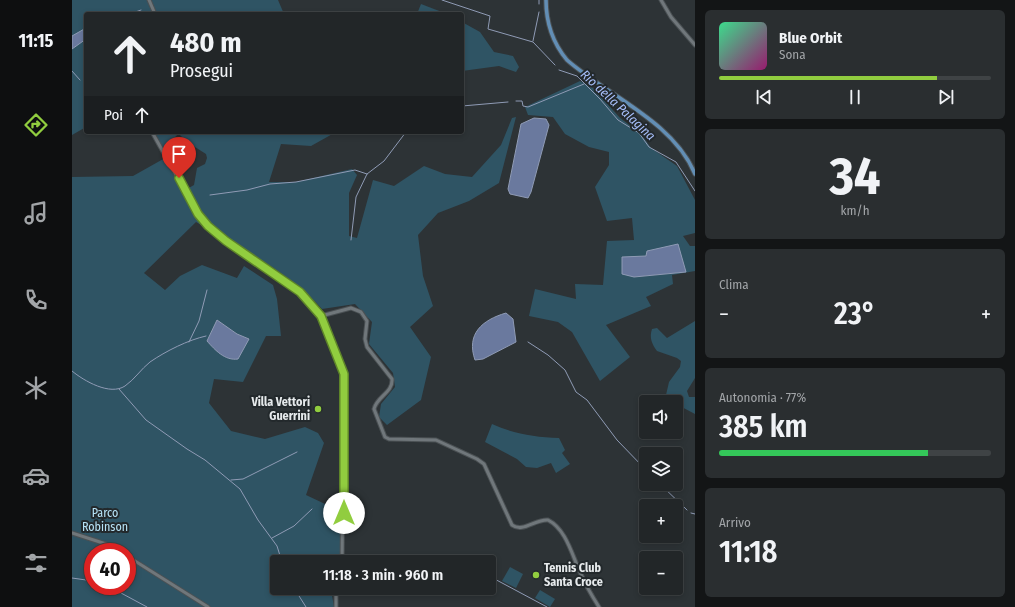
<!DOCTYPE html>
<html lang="it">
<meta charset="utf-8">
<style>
:root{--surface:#222628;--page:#2a2e30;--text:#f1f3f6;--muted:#a2a5a8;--line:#3f4345;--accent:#91cd3f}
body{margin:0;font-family:"Fira Sans Condensed",sans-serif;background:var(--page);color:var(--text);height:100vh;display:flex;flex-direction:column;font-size:15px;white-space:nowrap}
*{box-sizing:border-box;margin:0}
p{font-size:13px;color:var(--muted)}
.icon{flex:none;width:22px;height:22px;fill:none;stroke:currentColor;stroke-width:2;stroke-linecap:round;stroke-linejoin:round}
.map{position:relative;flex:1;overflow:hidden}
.sheet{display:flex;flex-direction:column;gap:10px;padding:10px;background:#131516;width:320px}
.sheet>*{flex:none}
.hud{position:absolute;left:12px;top:12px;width:380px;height:122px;border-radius:4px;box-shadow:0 2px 6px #0003,0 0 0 1px var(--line);background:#222628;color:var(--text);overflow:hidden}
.tools{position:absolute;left:567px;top:395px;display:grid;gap:8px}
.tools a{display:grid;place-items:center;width:44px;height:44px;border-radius:4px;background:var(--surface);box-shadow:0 2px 6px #0003,0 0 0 1px var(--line);font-size:20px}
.speed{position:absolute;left:12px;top:543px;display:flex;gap:8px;font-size:20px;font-weight:700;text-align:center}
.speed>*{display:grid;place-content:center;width:52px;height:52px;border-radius:50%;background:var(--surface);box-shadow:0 2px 6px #0003,0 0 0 1px var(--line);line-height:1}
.speed .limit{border:6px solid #d22;background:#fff;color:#111}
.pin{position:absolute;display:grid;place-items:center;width:34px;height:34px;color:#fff;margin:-41px -17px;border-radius:50% 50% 50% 0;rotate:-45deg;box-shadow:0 0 4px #0007}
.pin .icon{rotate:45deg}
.me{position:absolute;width:44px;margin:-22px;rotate:0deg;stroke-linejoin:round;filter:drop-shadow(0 0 3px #0008)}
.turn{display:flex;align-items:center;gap:14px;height:84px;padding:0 20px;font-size:18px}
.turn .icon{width:52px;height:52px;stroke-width:2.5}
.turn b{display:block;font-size:28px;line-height:34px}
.then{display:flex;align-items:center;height:38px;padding:0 20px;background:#0003;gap:8px;font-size:15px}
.big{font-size:30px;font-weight:600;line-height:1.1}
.sheet .tile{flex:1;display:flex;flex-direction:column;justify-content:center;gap:6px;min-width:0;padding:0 14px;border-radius:6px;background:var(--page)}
.sheet .dial{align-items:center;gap:0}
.dial b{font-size:52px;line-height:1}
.song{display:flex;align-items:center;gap:12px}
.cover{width:48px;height:48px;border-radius:6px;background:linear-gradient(135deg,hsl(150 70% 55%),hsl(320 70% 35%))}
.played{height:4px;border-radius:2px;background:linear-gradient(90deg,var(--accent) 80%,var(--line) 80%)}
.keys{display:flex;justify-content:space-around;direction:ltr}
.heat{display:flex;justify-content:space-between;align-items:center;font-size:22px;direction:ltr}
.charge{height:6px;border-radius:3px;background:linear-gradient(90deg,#34c759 77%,var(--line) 0)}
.trip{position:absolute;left:198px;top:555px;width:226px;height:40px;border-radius:4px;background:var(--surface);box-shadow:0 2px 6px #0003,0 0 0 1px var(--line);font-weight:600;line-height:40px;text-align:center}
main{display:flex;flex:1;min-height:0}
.dock{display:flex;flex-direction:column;width:72px;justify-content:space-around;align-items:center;background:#0e0f10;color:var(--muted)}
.dock .icon{width:28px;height:28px}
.dock .on{color:var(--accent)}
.dock b{font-size:18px;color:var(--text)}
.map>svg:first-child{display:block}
.green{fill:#2f5464;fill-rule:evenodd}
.water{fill:#6a799e;stroke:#8f9bb5}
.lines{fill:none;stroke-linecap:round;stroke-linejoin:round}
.stream{stroke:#8f9bb5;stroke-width:1}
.minor-casing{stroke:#4b5154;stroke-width:5}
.major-casing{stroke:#4b5154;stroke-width:5.5}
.minor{stroke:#70777b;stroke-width:3}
.major{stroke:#628eb5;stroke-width:3.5}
.route-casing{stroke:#5e8529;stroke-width:10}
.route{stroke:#91cd3f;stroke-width:7}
.poi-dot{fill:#91cd3f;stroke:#23292c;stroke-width:1.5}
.labels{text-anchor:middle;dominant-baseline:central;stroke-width:4;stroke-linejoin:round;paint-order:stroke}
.poi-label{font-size:12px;font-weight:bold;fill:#e6eaec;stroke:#23292c;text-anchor:end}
.park-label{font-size:12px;fill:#b7e3f7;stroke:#23292c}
.water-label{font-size:13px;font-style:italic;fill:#a7bffb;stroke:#23292c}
</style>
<main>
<nav class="dock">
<b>11:15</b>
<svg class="icon on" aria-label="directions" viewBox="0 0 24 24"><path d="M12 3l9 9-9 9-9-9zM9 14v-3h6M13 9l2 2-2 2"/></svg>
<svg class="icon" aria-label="music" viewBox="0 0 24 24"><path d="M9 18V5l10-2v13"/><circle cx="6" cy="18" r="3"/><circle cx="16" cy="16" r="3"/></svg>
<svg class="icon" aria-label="phone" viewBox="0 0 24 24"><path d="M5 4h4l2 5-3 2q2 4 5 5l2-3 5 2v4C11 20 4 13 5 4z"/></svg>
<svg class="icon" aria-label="climate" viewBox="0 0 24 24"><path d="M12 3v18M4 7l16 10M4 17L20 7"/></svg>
<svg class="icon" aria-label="car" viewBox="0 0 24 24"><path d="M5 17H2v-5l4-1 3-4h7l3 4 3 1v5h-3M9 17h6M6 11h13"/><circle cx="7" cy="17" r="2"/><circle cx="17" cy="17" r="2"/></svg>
<svg class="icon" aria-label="filters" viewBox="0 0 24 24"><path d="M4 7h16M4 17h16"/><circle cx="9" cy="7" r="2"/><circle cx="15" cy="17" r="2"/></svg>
</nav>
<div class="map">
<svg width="623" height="607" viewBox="0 0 623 607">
<rect width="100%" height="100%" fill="#2d3336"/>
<g class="green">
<polygon points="0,0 206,0 212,14 14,14 14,127 0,135"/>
<polygon points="349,4 375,14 345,14"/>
<polygon points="390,22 408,32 422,52 441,56 447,67 444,72 427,66 390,71"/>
<path d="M 508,81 L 521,88 L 548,118 L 569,134 L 579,148 L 605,166 L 623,200 L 623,233 L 611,236 L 618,246 L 623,246 L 623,271 L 600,275 L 601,284 L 574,297 L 579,306 L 534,325 L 558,357 L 528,381 L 500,332 L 486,322 L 457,316 L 463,289 L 504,299 L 503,284 L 531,285 L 535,241 L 562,240 L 560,218 L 535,221 L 523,187 L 537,165 L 537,152 L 517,147 L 493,134 L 481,117 L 456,115 L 453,107 ZM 574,256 L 614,272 L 562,277 L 569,257 Z"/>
<path d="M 444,117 L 427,183 L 397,201 L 366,213 L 346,235 L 351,276 L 361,306 L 338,327 L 359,357 L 349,400 L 315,425 L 307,417 L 309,404 L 323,387 L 321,373 L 297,344 L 300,322 L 283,304 L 250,309 C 219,273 165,246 124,222 L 72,273 L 93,290 L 108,276 L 130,265 L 165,278 L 172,266 L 201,285 L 205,299 L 209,336 L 194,336 L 171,382 L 142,379 L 137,403 L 159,431 L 193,439 L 233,427 L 246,433 L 252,443 L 234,495 L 270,512 L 268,562 L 205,562 L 205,588 L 263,588 L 260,595 L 262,607 L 0,607 L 0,177 L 61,176 L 93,158 L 78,132 L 268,132 L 264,132 L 239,146 L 209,144 L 197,182 L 224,182 L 280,169 L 285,175 L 277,193 L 277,236 L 285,238 L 301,180 L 322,186 L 352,166 L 373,174 L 400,177 L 429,145 L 440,118 ZM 106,134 L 107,134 L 115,142 L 134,154 L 135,158 L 133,164 L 125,168 L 122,185 L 115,189 L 92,149 ZM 145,320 L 165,334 L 177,339 L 135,341 ZM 21,552 L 55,552 L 55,586 L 21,586 Z"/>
<path d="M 623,321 L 623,378 L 615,391 L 617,397 L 623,397 L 623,414 L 604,404 L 604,402 L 600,402 L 594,395 L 597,382 L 608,367 L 609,361 L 605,358 L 585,351 C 580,344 577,338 580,329 L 585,328 L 595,338 Z"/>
<path d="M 420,424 C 442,434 463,437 487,438 L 493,450 L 490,453 L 498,464 L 484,473 L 479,463 L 465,468 L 454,467 L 445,459 L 413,442 Z"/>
<polygon points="438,567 451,574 444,588 430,581"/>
<polygon points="468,590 483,599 478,607 463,598"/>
</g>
<g class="water">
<polygon points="14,28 14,39 0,49 0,36"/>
<polygon points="462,118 474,119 477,125 459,192 456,198 438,194 436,189 449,124"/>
<polygon points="606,244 614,272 562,277 550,274 550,257 574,256 575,251"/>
<path d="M 434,313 L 441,319 L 444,342 L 411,359 L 403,360 C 394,334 410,320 434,313 Z"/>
<path d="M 145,320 L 165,334 L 177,339 L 166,359 C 153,361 143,350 135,341 Z"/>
</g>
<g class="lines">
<g class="stream">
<polyline points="370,0 418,16 416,29 461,42 483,65"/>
<polyline points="467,0 467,4"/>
<polyline points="58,14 69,10"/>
<polyline points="461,41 467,12"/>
<polyline points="487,70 505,76 528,99 546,120 567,133 577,147 604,162 623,191"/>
<polyline points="0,71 8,80"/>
<polyline points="444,101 450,101 451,106 456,107 512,84"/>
<polyline points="390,106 436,102"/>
<polyline points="138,195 175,190 198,184 224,182 283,170 295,174"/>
<polyline points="279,240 284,197 295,174 312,161 334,132"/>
<polyline points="117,342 127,321 135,290"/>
<polyline points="456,342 476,355 493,370 504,392 515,400 545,440 574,470"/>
<path d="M 0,371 C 12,381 38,396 53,386 C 63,379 69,369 78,362 C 94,351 116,340 134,336"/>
<polyline points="47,389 74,420 115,449 133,460 168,489 186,520 205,546 210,562"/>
<polyline points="159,480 171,479 225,452"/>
<polyline points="588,484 615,510"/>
<polyline points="619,513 623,514"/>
<polyline points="200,538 222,526 240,509"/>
<polyline points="417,576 475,607"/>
<polyline points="0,578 21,581"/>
<polyline points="36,586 75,607"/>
<polyline points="222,588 234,607"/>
</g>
<g class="minor-casing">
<g id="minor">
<polyline points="77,0 83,14"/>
<polyline points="589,0 599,17 623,45"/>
<polyline points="80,132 126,214 136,226 154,241 228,292 249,316 272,374 270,562"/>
<path d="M 249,316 L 279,308 L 289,312 L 295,321 L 293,339 L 295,347 L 320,379 C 321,393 305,396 302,409 L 313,437 L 317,439 L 364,440 L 405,459 L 412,464 L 440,525 C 451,533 463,519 476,520 C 494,529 500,555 508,572 C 513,584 520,596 527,607"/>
<polyline points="0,533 34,544 49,552"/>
<polyline points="55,556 136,607"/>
<polyline points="264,607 264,595 266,588"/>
</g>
</g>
<g class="major-casing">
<path id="major" d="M 474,0 C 474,23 480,42 495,60 C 536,96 601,121 623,174"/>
</g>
<use href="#minor" class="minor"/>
<use href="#major" class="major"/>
</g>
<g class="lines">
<g class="route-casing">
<polyline id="route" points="107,178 126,214 136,226 154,241 228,292 249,316 272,374 272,513"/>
</g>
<use href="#route" class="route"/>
</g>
<g class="poi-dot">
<circle cx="246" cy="409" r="4"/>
<circle cx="464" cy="575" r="4"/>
</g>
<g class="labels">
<g class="poi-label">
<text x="238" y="402">Villa Vettori<tspan x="238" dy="14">Guerrini</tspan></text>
<text x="472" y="568" text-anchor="start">Tennis Club<tspan x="472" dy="14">Santa Croce</tspan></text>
</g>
<g class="park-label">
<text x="33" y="513">Parco<tspan x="33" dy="14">Robinson</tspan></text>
</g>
<g class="water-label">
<text transform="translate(546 105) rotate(43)">Rio della Palagina</text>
</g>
</g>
</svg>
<div class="tools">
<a><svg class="icon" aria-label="sound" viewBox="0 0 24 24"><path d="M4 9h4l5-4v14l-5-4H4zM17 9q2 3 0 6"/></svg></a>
<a><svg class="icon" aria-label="layers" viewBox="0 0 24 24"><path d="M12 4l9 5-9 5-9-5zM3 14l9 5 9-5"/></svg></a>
<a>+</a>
<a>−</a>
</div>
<div class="speed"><div class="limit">40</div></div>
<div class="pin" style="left:107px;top:178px;background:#d93025"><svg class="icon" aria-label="arrive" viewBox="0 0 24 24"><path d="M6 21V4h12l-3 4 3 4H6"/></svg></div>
<svg class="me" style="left:272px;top:513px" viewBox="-20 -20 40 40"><circle r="19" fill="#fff"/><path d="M0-13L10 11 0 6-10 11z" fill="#91cd3f"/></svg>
<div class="trip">11:18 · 3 min · 960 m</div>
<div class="hud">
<div class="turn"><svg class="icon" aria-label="ahead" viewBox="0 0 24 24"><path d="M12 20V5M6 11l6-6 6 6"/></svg><div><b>480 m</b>Prosegui</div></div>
<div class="then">Poi<svg class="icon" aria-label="ahead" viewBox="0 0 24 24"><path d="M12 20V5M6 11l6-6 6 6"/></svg></div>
</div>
</div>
<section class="sheet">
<div class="tile">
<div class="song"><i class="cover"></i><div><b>Blue Orbit</b><p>Sona</p></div></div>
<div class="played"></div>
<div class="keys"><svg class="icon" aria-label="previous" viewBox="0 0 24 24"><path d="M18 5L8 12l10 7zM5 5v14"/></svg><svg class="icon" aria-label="pause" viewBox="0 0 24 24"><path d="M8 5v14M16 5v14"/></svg><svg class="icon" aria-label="next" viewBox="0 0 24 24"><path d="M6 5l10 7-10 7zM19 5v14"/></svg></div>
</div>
<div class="tile dial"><b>34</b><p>km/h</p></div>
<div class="tile"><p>Clima</p>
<div class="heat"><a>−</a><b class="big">23°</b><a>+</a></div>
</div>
<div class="tile"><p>Autonomia · 77%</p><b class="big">385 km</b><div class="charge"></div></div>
<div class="tile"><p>Arrivo</p><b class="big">11:18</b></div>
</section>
</main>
